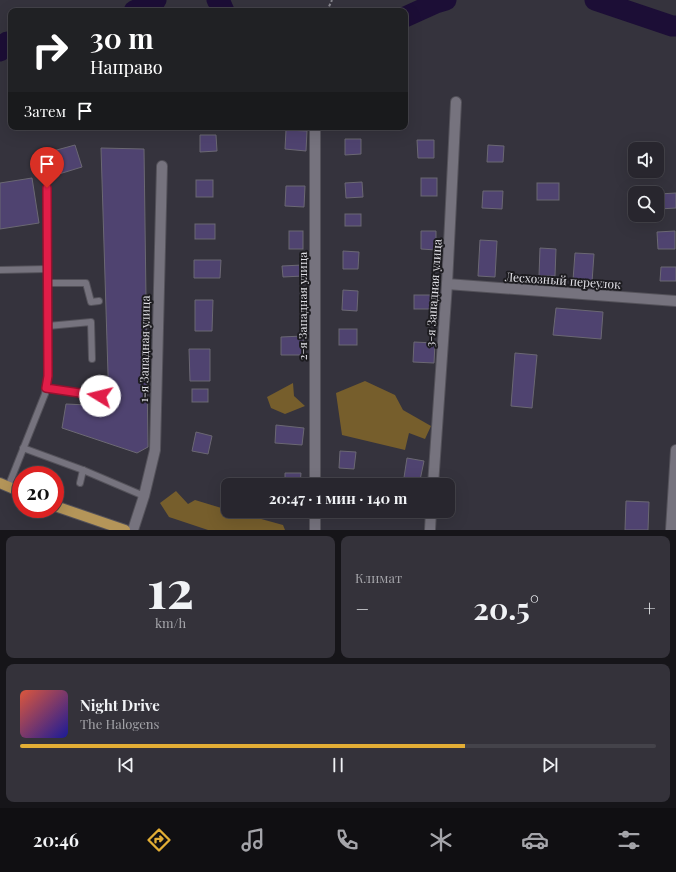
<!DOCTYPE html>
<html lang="ru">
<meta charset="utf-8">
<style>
:root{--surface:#28262e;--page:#34323a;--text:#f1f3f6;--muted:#a5a5aa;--line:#44434a;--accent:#e3ae35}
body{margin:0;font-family:"Playfair Display",serif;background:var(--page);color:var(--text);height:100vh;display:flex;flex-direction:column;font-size:15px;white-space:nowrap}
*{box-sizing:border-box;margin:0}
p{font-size:13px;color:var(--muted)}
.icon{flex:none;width:22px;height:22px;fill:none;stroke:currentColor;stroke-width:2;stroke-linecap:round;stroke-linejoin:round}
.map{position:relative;height:530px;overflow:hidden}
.details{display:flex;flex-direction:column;gap:6px;padding:6px;background:#161519;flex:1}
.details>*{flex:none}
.hud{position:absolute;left:8px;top:8px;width:400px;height:122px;border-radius:8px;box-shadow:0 4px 16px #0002,0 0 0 1px var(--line);background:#202124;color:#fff;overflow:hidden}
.controls{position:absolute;left:628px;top:142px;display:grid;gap:8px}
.controls a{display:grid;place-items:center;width:36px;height:36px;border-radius:8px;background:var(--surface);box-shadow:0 4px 16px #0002,0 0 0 1px var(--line);font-size:20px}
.speed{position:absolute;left:12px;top:466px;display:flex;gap:8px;font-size:20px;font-weight:700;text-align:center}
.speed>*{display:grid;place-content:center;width:52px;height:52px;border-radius:50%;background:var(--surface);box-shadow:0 4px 16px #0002,0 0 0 1px var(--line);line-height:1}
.speed .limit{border:6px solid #d22;background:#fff;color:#111}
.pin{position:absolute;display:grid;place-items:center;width:34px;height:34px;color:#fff;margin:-41px -17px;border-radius:50% 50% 50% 0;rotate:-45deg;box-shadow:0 0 4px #0007}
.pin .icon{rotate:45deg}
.me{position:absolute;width:44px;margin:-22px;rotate:279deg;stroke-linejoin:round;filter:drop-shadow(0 0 3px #0008)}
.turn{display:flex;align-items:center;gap:14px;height:84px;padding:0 16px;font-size:18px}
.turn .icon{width:52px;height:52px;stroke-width:2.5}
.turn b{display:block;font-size:28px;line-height:34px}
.then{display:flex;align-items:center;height:38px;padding:0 16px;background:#0003;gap:8px;font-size:15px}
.big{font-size:30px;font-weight:700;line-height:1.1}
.details .card{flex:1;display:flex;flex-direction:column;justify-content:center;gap:6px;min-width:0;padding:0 14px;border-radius:8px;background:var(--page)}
.details .dial{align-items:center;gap:0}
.dial b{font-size:52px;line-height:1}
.song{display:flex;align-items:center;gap:12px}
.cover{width:48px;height:48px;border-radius:6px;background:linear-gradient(135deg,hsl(10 70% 55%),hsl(240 70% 35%))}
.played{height:4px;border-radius:2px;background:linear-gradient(90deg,var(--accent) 70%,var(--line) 70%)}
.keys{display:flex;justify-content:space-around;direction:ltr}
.heat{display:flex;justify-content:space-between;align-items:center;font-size:22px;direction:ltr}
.details .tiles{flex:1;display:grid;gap:6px;grid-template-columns:1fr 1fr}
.card:last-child{grid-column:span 2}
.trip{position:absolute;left:221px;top:478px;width:234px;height:40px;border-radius:8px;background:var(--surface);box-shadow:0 4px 16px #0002,0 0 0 1px var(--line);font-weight:700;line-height:40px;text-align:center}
.tab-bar{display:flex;height:64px;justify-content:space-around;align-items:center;background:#100f12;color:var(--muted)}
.tab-bar .icon{width:28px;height:28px}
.tab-bar .on{color:var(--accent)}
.tab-bar b{font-size:18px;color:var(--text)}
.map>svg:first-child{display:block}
.forest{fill:#765e2c}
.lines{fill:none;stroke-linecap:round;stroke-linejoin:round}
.river{stroke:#1c0e36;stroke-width:21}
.building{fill:#4f4370;stroke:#6b6873}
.lane-casing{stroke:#54525a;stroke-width:8}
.street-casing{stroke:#54525a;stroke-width:12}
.primary-casing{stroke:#54525a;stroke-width:12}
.path{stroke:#88878f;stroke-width:2;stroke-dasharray:3 2;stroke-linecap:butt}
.lane{stroke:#76737e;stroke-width:6}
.street{stroke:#76737e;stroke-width:10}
.primary{stroke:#b49559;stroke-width:10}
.route-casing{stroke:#92132f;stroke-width:10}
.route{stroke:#e11d48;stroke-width:7}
.labels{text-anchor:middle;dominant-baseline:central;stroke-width:4;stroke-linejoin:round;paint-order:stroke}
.street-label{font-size:12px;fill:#e1e0e6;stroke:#1d1c20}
</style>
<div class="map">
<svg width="676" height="530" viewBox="0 0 676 530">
<rect width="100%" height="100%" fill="#35333d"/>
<g class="forest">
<polygon points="365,381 395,395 403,410 431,426 425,439 409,433 405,450 342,435 336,393"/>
<polygon points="293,383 294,396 305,406 285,414 271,408 267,397"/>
<polygon points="176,491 188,504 195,500 228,510 228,511 233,511 283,525 285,530 208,530 169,517 160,503"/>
</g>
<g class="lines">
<g class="river">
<polyline points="217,0 220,2 224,11"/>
<polyline points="595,0 672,26 676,26"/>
<polyline points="134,11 156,0"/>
<polyline points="405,17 436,3 446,0"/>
<polyline points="0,51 7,42 11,42"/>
</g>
</g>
<g class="building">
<polygon points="286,130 307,131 306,151 285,149"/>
<polygon points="200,135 216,135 217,151 200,152"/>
<polygon points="345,139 361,139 361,154 345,155"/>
<polygon points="417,140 434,140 434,158 418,158"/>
<polygon points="75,145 82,167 49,177 42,154"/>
<polygon points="488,145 504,146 503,162 487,162"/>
<polygon points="101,148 144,149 148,447 137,453 62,428 66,404 109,406"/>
<polygon points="32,178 39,223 0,229 0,183"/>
<rect x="421" y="178" width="16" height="18"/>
<rect x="196" y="180" width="17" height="17"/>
<polygon points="362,182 363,197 346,198 345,183"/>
<rect x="537" y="183" width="22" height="17"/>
<polygon points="286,186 305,186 304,207 285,206"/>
<polygon points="483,191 503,191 502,209 482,208"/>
<polygon points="676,193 676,208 659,209 659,194"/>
<rect x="345" y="214" width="16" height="12"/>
<rect x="195" y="224" width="20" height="15"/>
<rect x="289" y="231" width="14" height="18"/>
<polygon points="421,231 436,231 436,250 421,249"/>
<polygon points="675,231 675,249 658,249 657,232"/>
<polygon points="480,240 497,241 495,277 478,276"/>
<polygon points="540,248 556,249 555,276 539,276"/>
<polygon points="343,251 359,252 358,269 343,269"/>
<polygon points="575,253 594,254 592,282 573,280"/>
<polygon points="194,260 221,260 220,278 194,278"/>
<polygon points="302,265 303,276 283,277 282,266"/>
<polygon points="661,267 676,267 676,281 660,281"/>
<polygon points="343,290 358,291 357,311 342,310"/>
<rect x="414" y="295" width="19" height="14"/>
<polygon points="195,300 213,300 212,331 195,331"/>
<polygon points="556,308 603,312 601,339 553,335"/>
<rect x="339" y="329" width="18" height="16"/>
<polygon points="303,336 304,355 281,355 281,337"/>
<polygon points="414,342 435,343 434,363 413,362"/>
<polygon points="189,349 210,349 210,381 190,381"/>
<polygon points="515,353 537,355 532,408 511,406"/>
<rect x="192" y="389" width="16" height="13"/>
<polygon points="276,425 304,428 302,445 275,443"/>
<polygon points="196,432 212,436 208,454 192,451"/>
<polygon points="340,451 356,452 354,469 339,468"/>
<polygon points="407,458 424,461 419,485 403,484"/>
<polygon points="285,473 301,473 300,485 285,485"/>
<polygon points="626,501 649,502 648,530 625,530"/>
</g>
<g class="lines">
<g class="lane-casing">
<g id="lane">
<polyline points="0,270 47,269"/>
<polyline points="47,283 86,283 91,302 99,301"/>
<polyline points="48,326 91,322 92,359"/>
<polyline points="46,388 100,396"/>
<polyline points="23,448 83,470 144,496"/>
<polyline points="80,483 83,470"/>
<polyline points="8,487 45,394 48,376 47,188"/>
</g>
</g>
<g class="street-casing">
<g id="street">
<polyline points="447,284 676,301"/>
<polyline points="315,485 315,127"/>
<polyline points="433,485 447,284 456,102"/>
<polyline points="133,530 144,496 155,450 162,166"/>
<polyline points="315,530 315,511"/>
<polyline points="430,530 431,511"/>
<polyline points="671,530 676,450"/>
</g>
</g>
<g class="primary-casing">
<g id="primary">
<polyline points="0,483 21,492"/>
<polyline points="55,506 125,530"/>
</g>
</g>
<polyline class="path" points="327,11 332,0"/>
<use href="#lane" class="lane"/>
<use href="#street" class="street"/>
<use href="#primary" class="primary"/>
</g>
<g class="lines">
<g class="route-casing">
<polyline id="route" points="47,188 48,376 46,388 100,396"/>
</g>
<use href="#route" class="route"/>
</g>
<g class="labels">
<g class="street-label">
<text transform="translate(563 280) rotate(4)">Лесхозный переулок</text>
<text transform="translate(433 293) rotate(-86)">3-я Западная улица</text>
<text transform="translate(302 306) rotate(-90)">2-я Западная улица</text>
<text transform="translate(144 349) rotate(-89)">1-я Западная улица</text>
</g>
</g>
</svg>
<div class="controls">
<a><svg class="icon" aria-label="sound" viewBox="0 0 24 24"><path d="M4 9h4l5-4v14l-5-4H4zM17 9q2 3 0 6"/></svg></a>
<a><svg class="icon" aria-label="search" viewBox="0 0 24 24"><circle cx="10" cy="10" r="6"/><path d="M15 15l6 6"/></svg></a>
</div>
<div class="speed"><div class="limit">20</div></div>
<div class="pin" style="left:47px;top:188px;background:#d93025"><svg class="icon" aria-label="arrive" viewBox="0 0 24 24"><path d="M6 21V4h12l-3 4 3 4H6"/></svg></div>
<svg class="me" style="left:100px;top:396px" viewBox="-20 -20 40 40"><circle r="19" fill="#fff"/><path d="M0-13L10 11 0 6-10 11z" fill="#e11d48"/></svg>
<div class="trip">20:47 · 1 мин · 140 m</div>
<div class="hud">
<div class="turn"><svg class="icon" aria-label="right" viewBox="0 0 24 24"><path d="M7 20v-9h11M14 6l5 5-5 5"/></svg><div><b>30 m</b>Направо</div></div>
<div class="then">Затем<svg class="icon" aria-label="arrive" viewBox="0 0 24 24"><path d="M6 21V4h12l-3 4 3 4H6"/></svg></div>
</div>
</div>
<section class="details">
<div class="tiles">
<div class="card dial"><b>12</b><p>km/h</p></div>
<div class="card"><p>Климат</p>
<div class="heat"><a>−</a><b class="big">20.5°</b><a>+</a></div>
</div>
<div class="card">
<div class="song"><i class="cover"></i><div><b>Night Drive</b><p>The Halogens</p></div></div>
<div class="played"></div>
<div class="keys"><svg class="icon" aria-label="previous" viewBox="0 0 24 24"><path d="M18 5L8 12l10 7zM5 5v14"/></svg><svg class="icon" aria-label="pause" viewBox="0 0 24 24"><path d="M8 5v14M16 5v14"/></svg><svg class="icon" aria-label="next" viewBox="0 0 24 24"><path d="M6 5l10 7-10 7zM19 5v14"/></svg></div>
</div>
</div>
</section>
<nav class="tab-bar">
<b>20:46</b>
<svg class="icon on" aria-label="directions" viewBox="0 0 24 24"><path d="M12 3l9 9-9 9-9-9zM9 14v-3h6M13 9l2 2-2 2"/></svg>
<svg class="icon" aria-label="music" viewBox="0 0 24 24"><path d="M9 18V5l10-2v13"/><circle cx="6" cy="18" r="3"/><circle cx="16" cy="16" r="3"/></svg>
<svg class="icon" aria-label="phone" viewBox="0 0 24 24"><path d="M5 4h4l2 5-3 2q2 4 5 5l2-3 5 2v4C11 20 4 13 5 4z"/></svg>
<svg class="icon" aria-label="climate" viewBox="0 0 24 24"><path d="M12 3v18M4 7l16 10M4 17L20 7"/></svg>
<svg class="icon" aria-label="car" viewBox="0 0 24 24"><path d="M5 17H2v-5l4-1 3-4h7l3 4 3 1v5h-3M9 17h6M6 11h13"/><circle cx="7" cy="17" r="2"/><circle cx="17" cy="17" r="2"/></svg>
<svg class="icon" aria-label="filters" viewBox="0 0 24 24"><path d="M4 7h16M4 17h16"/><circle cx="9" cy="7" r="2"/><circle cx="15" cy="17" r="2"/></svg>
</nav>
